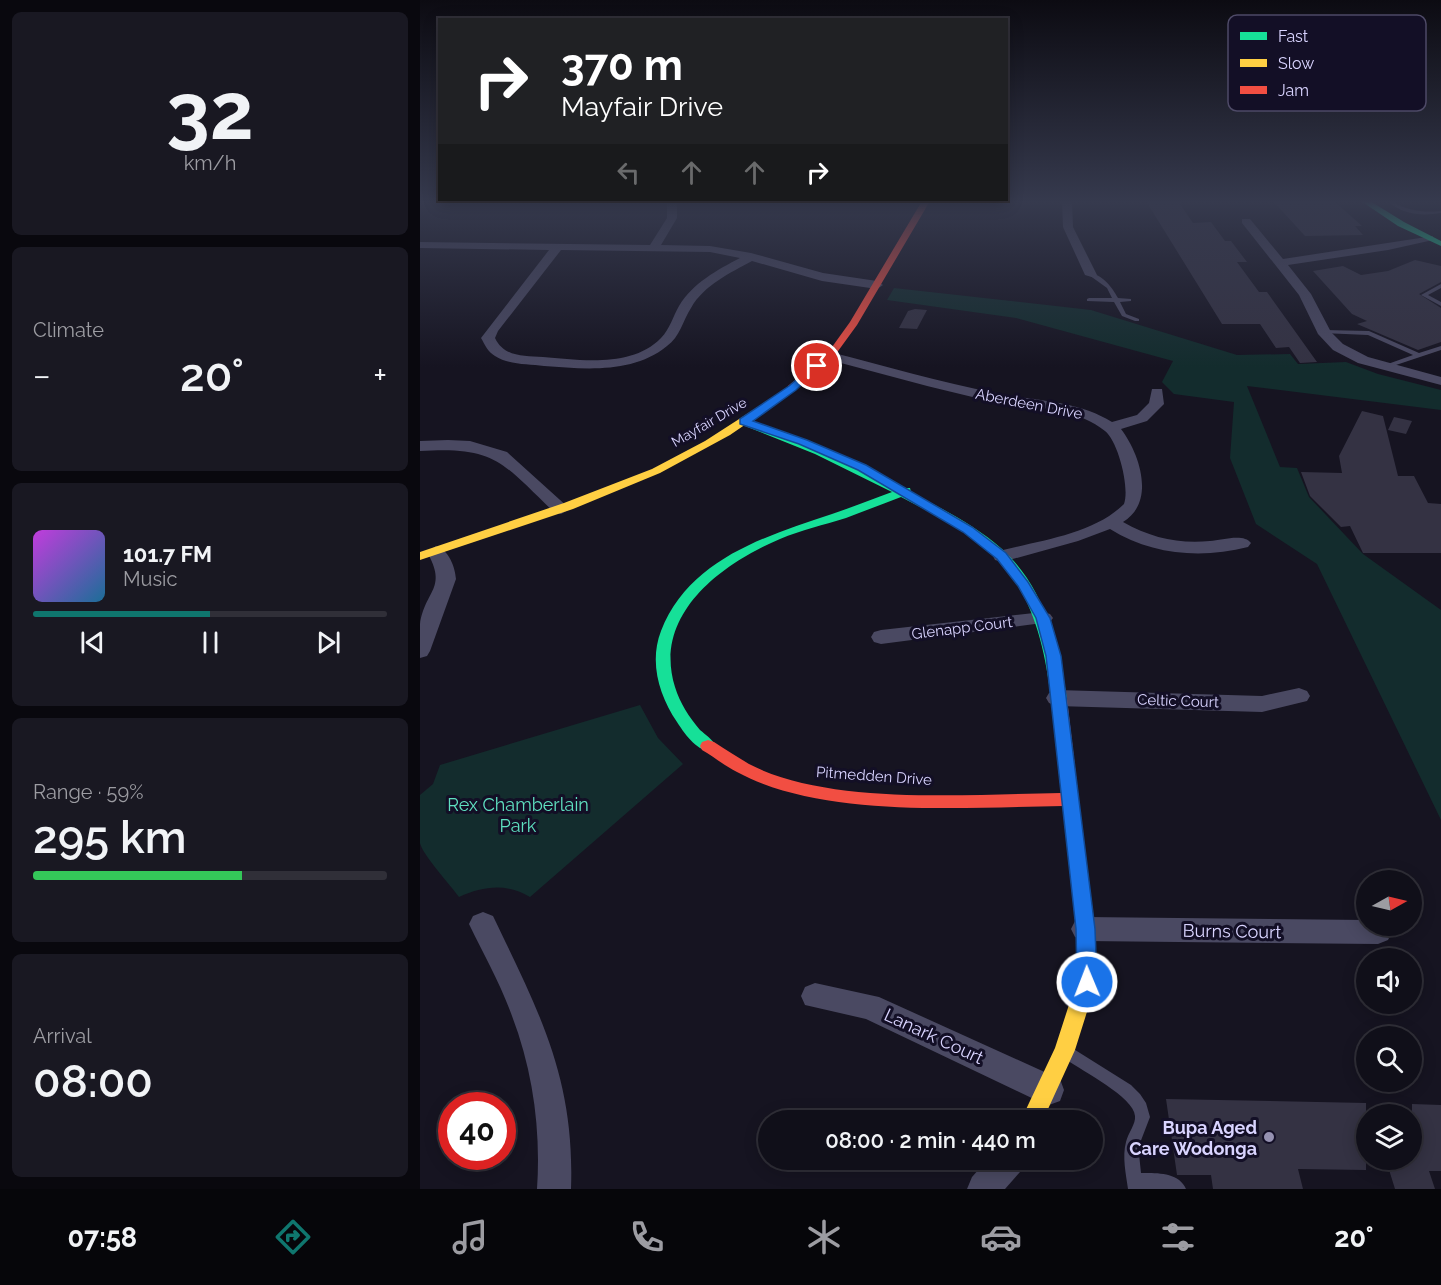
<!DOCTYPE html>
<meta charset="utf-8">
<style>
:root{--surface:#100f19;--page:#191822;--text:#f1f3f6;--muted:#9c9ca2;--line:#302f38;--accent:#0f766e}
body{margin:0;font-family:Raleway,sans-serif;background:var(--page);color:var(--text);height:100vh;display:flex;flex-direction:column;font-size:22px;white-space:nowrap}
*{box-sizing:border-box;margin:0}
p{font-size:20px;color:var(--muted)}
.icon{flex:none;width:33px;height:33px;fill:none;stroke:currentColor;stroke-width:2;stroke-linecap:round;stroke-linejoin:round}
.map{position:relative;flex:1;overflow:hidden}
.panel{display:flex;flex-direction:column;gap:12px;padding:12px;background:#09080e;width:420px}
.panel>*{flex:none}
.top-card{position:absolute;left:18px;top:18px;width:570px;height:183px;border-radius:0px;box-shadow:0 3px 15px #0003,0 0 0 2px var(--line);background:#202124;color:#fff;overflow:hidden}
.needle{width:39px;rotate:82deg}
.controls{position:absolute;left:936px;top:870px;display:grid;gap:12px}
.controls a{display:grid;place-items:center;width:66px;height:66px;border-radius:50%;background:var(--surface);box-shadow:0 3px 15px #0003,0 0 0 2px var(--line);font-size:30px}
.speed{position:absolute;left:18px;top:1092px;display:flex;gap:12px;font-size:30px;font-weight:700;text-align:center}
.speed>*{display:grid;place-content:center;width:78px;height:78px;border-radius:50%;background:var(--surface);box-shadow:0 3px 15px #0003,0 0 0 2px var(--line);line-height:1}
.speed .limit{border:9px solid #d22;background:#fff;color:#111}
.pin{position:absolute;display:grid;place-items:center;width:51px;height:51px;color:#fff;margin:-26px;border:3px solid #fff;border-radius:50%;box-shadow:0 2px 6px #0007}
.me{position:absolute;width:66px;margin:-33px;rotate:359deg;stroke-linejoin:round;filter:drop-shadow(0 0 4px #0008)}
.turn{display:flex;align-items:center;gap:21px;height:126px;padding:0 24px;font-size:27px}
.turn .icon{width:78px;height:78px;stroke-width:2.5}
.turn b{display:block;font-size:42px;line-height:51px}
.lanes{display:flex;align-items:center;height:57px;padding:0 24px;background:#0003;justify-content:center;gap:30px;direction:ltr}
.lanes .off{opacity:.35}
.big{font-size:45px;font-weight:600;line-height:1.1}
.panel .tile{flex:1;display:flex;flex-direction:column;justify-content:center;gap:9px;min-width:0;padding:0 21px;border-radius:9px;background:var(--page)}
.panel .dial{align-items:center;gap:0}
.dial b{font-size:78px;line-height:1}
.song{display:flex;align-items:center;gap:18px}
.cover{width:72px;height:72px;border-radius:9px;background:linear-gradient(135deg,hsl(290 70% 55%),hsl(200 70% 35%))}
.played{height:6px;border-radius:3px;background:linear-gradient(90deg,var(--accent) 50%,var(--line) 50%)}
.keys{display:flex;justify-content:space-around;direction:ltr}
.heat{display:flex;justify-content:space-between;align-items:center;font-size:33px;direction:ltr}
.charge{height:9px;border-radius:4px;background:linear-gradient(90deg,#34c759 59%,var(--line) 0)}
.trip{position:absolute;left:338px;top:1110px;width:345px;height:60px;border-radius:30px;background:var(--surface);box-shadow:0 3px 15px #0003,0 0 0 2px var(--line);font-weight:600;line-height:60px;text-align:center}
.tabs{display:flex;height:96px;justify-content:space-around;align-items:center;background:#06060a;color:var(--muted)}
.tabs .icon{width:42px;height:42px}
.tabs .active{color:var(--accent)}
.tabs b{font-size:27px;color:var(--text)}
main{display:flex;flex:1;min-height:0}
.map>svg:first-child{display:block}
.green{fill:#132c2d}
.building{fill:#343243}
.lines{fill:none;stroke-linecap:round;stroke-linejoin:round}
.lane{fill:#4a4962;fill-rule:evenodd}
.street{fill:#4a4962;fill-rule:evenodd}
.fast{fill:#16e098;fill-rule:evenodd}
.slow{fill:#ffcf43;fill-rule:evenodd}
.jam{fill:#f24e42;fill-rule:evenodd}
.route{fill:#1a73e8;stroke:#114b97;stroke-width:1.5}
.poi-dot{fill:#9591b1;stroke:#130f26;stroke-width:2}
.labels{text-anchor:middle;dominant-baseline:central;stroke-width:6;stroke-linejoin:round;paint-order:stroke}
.far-street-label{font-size:14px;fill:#d9d4ff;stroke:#130f26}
.street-label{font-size:15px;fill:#d9d4ff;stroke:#130f26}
.near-park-label{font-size:18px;fill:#5fe0c0;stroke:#130f26}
.near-street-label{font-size:18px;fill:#d9d4ff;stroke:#130f26}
.near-poi-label{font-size:18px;font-weight:bold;fill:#d9d4ff;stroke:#130f26;text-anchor:end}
.key{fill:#130f26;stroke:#4e4a67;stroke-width:1.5}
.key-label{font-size:16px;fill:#d9d4ff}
</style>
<main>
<section class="panel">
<div class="tile dial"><b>32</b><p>km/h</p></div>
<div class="tile"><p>Climate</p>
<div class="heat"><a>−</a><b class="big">20°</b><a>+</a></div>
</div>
<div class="tile">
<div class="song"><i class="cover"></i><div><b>101.7 FM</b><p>Music</p></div></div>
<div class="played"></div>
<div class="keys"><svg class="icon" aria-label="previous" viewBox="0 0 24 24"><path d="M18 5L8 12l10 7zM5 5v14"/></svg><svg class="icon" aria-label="pause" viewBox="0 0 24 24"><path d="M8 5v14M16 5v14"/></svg><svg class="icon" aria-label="next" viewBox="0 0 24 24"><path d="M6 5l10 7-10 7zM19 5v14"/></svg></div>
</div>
<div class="tile"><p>Range · 59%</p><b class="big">295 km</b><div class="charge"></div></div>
<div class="tile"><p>Arrival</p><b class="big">08:00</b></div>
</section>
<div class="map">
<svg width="1021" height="1189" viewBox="0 0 1021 1189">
<rect width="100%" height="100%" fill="#161421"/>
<g class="green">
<polygon points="474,288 671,310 817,355 870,354 878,364 926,362 958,374 1021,390 1021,410 827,386 860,467 877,468 889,497 943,554 1021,610 1021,820 897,564 836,524 810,458 814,402 754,394 742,382 753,361 596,318 467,300"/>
<path d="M 220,705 L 238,738 L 263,764 L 110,897 C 86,883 64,886 39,897 C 31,886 2,854 0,843 C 0,829 0,810 0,795 L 13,784 L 20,765 Z"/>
</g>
<g class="building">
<polygon points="726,201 758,201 773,223 791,222 805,241 811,241 827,262 817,262 839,292 847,292 897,362 880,363 869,347 856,348 840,324 802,324"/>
<polygon points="853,201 914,201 942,226 935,226 943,235 885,236"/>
<polygon points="995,260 1021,266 1021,282 999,294 1021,308 1021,342 998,350 937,324 947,321 932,314 893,271 923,266 941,275 968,271"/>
<polygon points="495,309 507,310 497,329 479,328 488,311"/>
<polygon points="942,411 963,416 978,476 994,476 1008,503 1021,504 1021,553 943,553 930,526 921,527 890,496 881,472 922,473 919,456"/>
<polygon points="974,417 992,421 986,434 968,430"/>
<polygon points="746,1099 946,1103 946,1170 878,1169 883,1189 793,1189 791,1175 757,1175"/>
<polygon points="992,1104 1021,1105 1021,1171 1009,1171 1015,1189 975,1189 966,1160 992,1160"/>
</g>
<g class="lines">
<g class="lane">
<path d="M 972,202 C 988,210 1002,213 1021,211 L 1021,213 C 1003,216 984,215 970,203 Z"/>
<path d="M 669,273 C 682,274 692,287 698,298 L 711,299 L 711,301 L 700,302 L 706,314 L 719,319 L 719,321 L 715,321 L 702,316 L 694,302 L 667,301 L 667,299 L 669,298 L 692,298 L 687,288 L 669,275 Z"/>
<polygon points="1021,284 1021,288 1008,295 1021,302 1021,306 1001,295"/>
<polygon points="904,330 949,331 999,353 1021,346 1021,350 967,368 964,366 965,365 993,355 948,335 902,333 901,332"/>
<path d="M 652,1048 L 711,1085 L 720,1094 L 726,1103 L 730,1117 L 720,1143 L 719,1154 L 721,1173 C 736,1173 759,1172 766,1189 L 708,1189 C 706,1174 702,1157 706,1142 C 708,1133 716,1124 715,1116 C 714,1097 662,1071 647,1060 L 645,1055 L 647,1050 Z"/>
</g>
<g class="street">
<path d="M 247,201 L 257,201 L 257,218 L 241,245 L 290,246 L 331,253 L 403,273 L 457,281 L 463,285 L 457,289 L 402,281 L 332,261 C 310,273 284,285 271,308 C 263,320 260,337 247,346 C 213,374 165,369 124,366 C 108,364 89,365 75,356 C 68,352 65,345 61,338 L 129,250 L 0,248 L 0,242 L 230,245 L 247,218 ZM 141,250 L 290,252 L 320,258 C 297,270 273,283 259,306 C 253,316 250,329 241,338 C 212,368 160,360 123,357 C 104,356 84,357 75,338 L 78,331 Z"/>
<polygon points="642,201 652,201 653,227 677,275 675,278 665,275 643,227"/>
<polygon points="822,219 830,219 863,259 1013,236 1013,240 968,250 868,265 891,294 911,332 923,344 948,357 1021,377 1021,385 938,363 913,350 898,334 879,295 822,223"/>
<path d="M 410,352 C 465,366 520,382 576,393 C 615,401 657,400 692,422 L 717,415 L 729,403 L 732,389 L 742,389 L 744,404 L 727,421 L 701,429 C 720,454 736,502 703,522 C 731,538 759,544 790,541 C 802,540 824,533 831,543 L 828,547 C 781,559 732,555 690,529 L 658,541 L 582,562 L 575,560 L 573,556 L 575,552 C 616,541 673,535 704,504 C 710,488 698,441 685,431 C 653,405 607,409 570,401 C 515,389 460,373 405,359 L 405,353 Z"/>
<path d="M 28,440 L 50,441 L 87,452 L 150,509 L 141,514 L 135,513 C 82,463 77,446 0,451 L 0,441 Z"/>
<path d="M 16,546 C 29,550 35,567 36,579 L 10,651 L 7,656 L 0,658 C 0,647 0,635 0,624 C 5,590 28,589 7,552 Z"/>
<polygon points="623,612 630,614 633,618 630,622 461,644 454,642 451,637 454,632 461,630"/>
<polygon points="879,688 887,691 890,696 887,701 842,712 637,706 629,703 626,698 629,693 637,690 842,696"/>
<path d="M 63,912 L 73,916 C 119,1012 155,1078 151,1189 L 117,1189 C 121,1130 113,1071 92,1016 C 81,985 64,955 49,924 L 53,916 Z"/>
<polygon points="665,917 946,920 946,926 969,926 972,932 968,940 958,944 665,941 655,937 651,929 655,921"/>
<polygon points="395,983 459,997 640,1079 644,1090 640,1101 629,1105 618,1101 446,1019 385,1005 381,996 385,987"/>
<polygon points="567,1160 604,1160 600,1172 585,1189 547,1189 552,1177"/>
</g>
<g class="fast">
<polygon points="941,201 950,201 984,222 1021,241 1021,246 978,226"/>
<path d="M 324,419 L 403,449 L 483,488 L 490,488 L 491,492 C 522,509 555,525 582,549 C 624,587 639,645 647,699 L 644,703 L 634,703 L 631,699 C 625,647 612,589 571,553 C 545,530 512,513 481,497 C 463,504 444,511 426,518 C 404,525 381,530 360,539 C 303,563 232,614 255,687 C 260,703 269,717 280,730 C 286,735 292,739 296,746 L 294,750 C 279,755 264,733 257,722 C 239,695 229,662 241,631 C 269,559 346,536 412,514 C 433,507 452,499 472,492 L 395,454 L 320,424 L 319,422 Z"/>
</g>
<g class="slow">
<polygon points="372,385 377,388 376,390 310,435 240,473 153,509 0,560 0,552 144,503 232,469 285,441"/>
<polygon points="667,971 674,974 677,980 655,1050 623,1120 601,1120 635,1048 657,980 660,974"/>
</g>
<g class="jam">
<polygon points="502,201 510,201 437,325 413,358 376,390 368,390 368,386 407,354 430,322"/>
<path d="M 639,694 L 644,695 L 647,699 L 674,929 L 677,980 L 674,986 L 667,989 L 660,986 L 657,980 L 656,929 L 643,806 C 546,807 404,819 317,772 C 305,766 294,757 282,750 L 280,746 L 282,742 L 288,740 L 294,742 C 305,749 317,757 329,764 C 409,806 552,794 641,793 L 631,699 L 634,695 Z"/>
</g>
</g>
<linearGradient id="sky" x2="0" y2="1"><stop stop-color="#0c0b12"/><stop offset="0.55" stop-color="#363a4e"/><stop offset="1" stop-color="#363a4e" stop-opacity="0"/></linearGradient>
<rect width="1021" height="367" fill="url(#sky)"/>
<polygon class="route" points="394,364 402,366 376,390 333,421 387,440 446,465 552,527 586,553 608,582 630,618 641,656 675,929 677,982 674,989 667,991 660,989 657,982 656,929 626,656 616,618 598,586 577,559 543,532 438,470 379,444 320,424 320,419 369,386"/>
<circle class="poi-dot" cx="849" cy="1137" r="6"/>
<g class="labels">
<g class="far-street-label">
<text transform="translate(289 422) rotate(-30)">Mayfair Drive</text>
</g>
<g class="street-label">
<text transform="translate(609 404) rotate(11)">Aberdeen Drive</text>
<text transform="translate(542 628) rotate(-7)">Glenapp Court</text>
<text transform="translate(758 701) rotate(2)">Celtic Court</text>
<text transform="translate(454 776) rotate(4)">Pitmedden Drive</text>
</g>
<g class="near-park-label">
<text x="98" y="804">Rex Chamberlain<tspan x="98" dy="21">Park</tspan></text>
</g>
<g class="near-street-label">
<text transform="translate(812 931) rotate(1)">Burns Court</text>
<text transform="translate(514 1036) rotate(25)">Lanark Court</text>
</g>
<g class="near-poi-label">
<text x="837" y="1127">Bupa Aged<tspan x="837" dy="21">Care Wodonga</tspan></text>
</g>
</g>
<rect x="808" y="15" width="198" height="96" rx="9" class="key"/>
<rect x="820" y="32" width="27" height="8" fill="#16e098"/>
<rect x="820" y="59" width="27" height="8" fill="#ffcf43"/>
<rect x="820" y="86" width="27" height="8" fill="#f24e42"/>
<g class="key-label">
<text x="858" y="42">Fast</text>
<text x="858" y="69">Slow</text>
<text x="858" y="96">Jam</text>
</g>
</svg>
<div class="controls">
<a><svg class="needle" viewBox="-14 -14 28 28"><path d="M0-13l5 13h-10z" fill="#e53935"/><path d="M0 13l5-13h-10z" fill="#9c9ca2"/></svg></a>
<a><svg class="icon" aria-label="sound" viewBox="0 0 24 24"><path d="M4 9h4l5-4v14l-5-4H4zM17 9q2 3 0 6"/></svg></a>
<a><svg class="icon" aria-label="search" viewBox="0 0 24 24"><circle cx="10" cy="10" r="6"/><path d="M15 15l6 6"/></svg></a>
<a><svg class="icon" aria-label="layers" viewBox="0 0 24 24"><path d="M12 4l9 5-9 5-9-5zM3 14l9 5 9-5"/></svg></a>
</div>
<div class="speed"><div class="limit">40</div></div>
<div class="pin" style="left:397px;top:366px;background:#d93025"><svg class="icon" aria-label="arrive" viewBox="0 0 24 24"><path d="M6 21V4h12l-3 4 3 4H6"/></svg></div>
<svg class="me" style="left:667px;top:982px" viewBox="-20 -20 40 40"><circle r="17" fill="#1a73e8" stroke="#fff" stroke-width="3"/><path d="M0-11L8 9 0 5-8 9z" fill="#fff"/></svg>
<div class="trip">08:00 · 2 min · 440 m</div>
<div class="top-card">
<div class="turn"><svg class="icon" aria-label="right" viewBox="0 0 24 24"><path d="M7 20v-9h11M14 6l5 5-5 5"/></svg><div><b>370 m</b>Mayfair Drive</div></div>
<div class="lanes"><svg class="icon off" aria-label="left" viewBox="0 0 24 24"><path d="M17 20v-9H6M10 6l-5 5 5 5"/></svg><svg class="icon off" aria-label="ahead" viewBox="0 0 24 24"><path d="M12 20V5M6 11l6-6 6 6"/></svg><svg class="icon off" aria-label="ahead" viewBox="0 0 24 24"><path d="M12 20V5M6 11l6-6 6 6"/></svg><svg class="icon" aria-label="right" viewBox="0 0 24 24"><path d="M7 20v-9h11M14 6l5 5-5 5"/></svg></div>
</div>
</div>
</main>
<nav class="tabs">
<b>07:58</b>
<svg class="icon active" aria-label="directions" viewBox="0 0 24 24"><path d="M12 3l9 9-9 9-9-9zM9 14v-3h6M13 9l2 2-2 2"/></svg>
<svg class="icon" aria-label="music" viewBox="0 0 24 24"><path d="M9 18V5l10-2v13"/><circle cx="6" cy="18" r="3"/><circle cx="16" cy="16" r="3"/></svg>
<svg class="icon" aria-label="phone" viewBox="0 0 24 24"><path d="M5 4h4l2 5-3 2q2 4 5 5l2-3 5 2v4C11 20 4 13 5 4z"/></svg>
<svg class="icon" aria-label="climate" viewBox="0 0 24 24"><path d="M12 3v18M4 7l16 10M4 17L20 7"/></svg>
<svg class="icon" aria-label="car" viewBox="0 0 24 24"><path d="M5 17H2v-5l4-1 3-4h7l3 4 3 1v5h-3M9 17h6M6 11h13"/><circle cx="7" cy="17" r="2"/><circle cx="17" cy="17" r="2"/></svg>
<svg class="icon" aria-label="filters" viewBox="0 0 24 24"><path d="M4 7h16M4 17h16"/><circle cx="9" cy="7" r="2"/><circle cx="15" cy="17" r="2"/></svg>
<b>20°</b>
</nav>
